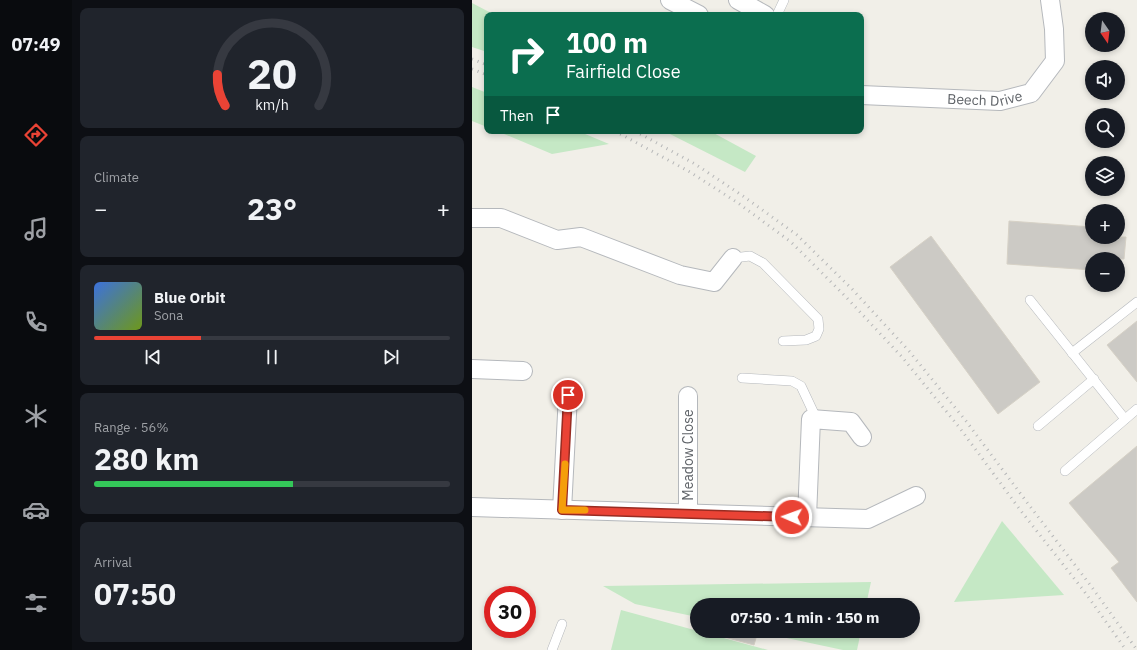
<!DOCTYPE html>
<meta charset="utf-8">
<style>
:root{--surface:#171b24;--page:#20242c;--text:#f1f3f6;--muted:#9ea1a6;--line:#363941;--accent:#ea4335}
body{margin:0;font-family:"IBM Plex Sans",sans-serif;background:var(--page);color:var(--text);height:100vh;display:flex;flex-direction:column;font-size:15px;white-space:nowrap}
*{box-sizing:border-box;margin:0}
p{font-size:13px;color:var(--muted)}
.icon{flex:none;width:22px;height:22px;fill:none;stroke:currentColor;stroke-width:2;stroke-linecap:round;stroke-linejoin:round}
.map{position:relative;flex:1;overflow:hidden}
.sheet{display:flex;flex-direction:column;gap:8px;padding:8px;background:#0d0f14;width:400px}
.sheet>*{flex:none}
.hud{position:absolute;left:12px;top:12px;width:380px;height:122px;border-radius:8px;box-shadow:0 2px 6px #0003;background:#0b6e4f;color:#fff;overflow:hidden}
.needle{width:26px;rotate:166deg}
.tools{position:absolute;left:613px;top:12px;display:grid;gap:8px}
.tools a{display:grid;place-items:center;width:40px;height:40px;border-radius:50%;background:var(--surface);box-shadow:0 2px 6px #0003;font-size:20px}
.speed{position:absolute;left:12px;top:586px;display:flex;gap:8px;font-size:20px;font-weight:700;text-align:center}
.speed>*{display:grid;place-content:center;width:52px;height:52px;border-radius:50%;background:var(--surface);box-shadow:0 2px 6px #0003;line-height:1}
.speed .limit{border:6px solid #d22;background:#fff;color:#111}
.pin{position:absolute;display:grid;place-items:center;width:34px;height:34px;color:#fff;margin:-17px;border:2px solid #fff;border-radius:50%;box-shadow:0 1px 4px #0007}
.me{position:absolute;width:44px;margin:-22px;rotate:272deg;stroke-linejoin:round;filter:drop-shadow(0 0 3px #0008)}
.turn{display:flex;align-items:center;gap:14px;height:84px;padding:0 16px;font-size:18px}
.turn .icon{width:52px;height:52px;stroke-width:2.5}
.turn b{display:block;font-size:28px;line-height:34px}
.then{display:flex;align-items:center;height:38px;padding:0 16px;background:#0003;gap:8px;font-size:15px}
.big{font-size:30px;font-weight:800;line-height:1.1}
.sheet .card{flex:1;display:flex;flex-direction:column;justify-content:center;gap:6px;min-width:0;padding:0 14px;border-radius:8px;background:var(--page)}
.sheet .dial{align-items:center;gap:0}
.dial svg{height:104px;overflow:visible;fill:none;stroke:var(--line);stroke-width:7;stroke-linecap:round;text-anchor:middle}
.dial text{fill:var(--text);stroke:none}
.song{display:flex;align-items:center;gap:12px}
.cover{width:48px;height:48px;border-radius:6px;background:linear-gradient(135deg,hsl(220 70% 55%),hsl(80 70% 35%))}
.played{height:4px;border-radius:2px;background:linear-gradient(90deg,var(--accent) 30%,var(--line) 30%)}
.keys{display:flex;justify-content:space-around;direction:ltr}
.heat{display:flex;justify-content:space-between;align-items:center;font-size:22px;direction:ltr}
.charge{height:6px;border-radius:3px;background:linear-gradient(90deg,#34c759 56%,var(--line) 0)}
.trip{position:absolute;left:218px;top:598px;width:230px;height:40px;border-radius:20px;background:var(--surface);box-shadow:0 2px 6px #0003;font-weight:800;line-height:40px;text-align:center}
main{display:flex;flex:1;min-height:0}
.dock{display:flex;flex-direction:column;width:72px;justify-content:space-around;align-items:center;background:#090b0e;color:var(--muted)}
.dock .icon{width:28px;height:28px}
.dock .selected{color:var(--accent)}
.dock b{font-size:18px;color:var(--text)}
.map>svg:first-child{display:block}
.green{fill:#c5e8c5}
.building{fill:#cccac5;stroke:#d6d1c6}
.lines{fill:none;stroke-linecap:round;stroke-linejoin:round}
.lane-casing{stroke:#b5b8bc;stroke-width:10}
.street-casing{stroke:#b5b8bc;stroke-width:20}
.lane{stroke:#fff;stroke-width:9}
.street{stroke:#fff;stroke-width:18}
.rail{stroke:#b6b7b8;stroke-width:3;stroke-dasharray:1 5;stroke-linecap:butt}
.route-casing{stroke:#982c22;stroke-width:10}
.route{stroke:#ea4335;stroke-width:7}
.slow{stroke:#f59e0b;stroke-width:7}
.labels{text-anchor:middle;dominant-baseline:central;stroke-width:4;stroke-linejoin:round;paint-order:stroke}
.street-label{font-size:14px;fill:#5f6368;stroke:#fff}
</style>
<main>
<nav class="dock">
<b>07:49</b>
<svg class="icon selected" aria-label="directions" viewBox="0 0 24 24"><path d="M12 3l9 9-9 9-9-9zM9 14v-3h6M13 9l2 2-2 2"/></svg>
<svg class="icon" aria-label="music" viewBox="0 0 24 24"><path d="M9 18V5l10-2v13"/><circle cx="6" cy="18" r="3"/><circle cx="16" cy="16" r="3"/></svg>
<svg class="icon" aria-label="phone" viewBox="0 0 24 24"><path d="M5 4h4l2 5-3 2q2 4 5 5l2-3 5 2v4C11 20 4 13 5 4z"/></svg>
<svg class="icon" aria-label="climate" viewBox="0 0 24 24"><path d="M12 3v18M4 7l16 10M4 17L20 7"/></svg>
<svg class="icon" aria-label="car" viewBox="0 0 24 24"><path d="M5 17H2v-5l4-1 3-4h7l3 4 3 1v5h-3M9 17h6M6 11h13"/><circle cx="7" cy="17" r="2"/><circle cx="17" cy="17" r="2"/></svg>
<svg class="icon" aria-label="filters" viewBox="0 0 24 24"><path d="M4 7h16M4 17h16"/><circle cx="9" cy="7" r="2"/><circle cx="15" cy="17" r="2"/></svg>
</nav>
<section class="sheet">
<div class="card dial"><svg viewBox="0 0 100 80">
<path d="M14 69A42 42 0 1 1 86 69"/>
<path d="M14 69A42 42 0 0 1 8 45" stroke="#ea4335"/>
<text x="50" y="56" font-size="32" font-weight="700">20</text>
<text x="50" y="72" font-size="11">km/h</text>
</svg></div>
<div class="card"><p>Climate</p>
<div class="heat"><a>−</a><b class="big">23°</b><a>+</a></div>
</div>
<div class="card">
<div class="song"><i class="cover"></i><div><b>Blue Orbit</b><p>Sona</p></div></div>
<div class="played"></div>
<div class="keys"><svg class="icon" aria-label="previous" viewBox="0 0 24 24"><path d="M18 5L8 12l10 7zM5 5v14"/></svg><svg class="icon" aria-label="pause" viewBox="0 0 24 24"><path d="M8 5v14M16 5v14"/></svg><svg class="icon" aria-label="next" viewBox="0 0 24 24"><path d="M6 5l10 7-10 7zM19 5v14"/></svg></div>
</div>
<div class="card"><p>Range · 56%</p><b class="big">280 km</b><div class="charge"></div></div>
<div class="card"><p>Arrival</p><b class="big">07:50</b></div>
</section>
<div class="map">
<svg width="665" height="650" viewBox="0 0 665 650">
<rect width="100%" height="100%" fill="#f1efe8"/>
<g class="green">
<polygon points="0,3 23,15 15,15 15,52 0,47"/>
<polygon points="0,87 15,93 15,127 0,121"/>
<polygon points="25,131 106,131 137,144 80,154"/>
<polygon points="192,131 238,131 284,156 273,172"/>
<polygon points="530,521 592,595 482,602"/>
<polygon points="399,582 394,605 225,605 225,617 163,604 131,586"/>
<polygon points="149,610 296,650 139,650"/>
<polygon points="282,631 389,631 385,650 371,650"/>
</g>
<g class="building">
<polygon points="537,221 620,227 620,237 654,237 652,259 620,259 620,270 535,264"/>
<polygon points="459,236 568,382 526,414 418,267"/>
<polygon points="665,321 665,382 635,345"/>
<polygon points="665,446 665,602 639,568 647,562 597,503"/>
<polygon points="245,631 286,631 282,645 245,635"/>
</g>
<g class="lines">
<g class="lane-casing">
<g id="lane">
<polyline points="305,15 312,0"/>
<polyline points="261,258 278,256 291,263 346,319 347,329 344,336 334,340 311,341"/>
<polyline points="558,300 653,419"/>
<polyline points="600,353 665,302"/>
<polyline points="270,378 320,381 329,386 345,420"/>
<polyline points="566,426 622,379"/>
<polyline points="593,471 665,409"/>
<polyline points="80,650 90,624"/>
</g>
</g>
<g class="street-casing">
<g id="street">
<polyline points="198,0 227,15"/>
<polyline points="266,0 293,15"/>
<path id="s1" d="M 389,95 L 528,101 L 559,93 L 583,61 L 582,29 L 578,0"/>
<polyline points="0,218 29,218 85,240 109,237 208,275 242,282 261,258"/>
<polyline points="0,369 51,371"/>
<polyline points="216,396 216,513"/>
<polyline points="0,507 396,519 444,496"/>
<polyline points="90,510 96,395"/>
<polyline points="335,517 339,419 379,422 390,437"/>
</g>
</g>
<use href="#lane" class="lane"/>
<use href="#street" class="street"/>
<g class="rail">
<polyline points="0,59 15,65"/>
<polyline points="0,69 15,75"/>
<polyline points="143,131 218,172 266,203 319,242 373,296 430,357 487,427 549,511 612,591 654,650"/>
<polyline points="163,131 223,164 271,196 325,235 380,289 437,351 494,421 557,505 619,586 665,650"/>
</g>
</g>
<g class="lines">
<g class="route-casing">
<polyline id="route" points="96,395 90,510 320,517"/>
</g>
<use href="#route" class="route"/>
<polyline class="slow" points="93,464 90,510 113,510"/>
</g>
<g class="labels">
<g class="street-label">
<text stroke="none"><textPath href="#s1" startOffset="124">Beech Drive</textPath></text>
<text transform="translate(216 455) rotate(-90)">Meadow Close</text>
</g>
</g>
</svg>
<div class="tools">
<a><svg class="needle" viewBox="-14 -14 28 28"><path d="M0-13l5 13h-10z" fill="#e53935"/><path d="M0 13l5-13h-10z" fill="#9ea1a6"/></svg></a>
<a><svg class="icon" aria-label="sound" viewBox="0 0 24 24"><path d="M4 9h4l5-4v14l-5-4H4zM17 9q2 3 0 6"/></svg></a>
<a><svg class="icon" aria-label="search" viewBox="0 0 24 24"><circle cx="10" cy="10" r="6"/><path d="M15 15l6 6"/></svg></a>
<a><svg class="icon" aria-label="layers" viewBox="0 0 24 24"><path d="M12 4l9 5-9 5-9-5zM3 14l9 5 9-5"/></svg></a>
<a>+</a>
<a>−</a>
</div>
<div class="speed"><div class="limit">30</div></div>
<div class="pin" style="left:96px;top:395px;background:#d93025"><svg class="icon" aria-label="arrive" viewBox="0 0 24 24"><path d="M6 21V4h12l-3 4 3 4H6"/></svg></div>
<svg class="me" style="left:320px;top:517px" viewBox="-20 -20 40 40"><circle r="17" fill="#ea4335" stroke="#fff" stroke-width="3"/><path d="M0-11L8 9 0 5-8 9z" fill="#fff"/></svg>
<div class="trip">07:50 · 1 min · 150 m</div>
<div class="hud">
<div class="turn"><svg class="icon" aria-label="right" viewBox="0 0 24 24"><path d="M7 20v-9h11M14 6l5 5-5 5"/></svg><div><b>100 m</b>Fairfield Close</div></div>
<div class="then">Then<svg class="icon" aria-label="arrive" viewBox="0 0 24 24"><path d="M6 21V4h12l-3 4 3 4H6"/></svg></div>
</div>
</div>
</main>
